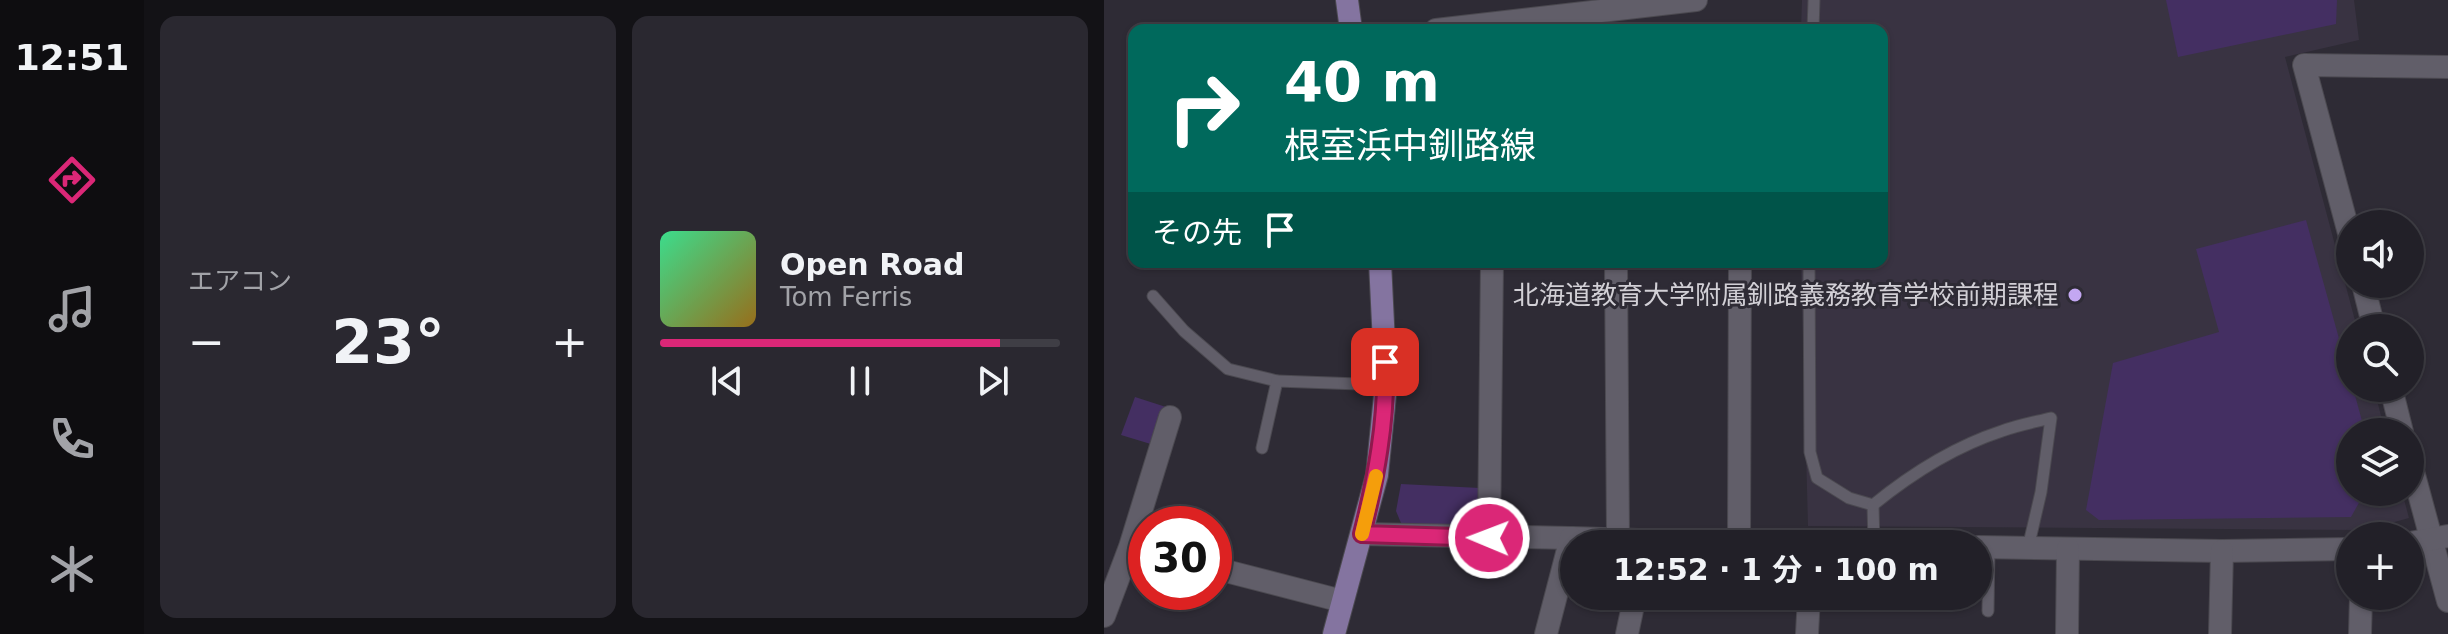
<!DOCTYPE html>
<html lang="ja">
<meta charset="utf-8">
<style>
:root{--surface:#222028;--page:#2a2830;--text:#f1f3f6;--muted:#a2a3a8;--line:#3f3e45;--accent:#db2777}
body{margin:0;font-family:"DejaVu Sans","Noto Sans JP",sans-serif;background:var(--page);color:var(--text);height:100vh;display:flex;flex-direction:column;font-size:30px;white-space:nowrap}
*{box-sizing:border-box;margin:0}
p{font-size:26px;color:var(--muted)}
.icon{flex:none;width:44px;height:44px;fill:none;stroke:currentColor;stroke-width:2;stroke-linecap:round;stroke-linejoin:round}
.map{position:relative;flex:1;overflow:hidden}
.drawer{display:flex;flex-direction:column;gap:16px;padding:16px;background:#131216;width:960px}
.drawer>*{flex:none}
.banner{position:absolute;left:24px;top:24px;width:760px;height:244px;border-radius:16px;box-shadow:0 2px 6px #0004,0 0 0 2px var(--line);background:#00695c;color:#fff;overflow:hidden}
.controls{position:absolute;left:1232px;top:210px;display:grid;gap:16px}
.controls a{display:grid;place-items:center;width:88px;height:88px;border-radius:50%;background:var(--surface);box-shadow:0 2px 6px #0004,0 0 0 2px var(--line);font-size:40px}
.speed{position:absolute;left:24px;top:506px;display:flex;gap:16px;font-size:40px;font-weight:700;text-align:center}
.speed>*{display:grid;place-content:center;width:104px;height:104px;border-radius:50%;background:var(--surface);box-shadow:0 2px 6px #0004,0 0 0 2px var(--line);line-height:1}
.speed .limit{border:12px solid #d22;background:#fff;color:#111}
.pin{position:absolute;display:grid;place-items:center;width:68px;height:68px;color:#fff;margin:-34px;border-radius:16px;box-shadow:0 4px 12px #0006}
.me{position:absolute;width:88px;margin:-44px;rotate:271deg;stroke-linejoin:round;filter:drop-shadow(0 0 6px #0008)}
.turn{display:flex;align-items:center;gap:28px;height:168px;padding:0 24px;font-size:36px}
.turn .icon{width:104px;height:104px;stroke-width:2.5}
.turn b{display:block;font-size:56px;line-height:68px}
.then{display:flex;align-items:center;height:76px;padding:0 24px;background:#0003;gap:16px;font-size:30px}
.big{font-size:60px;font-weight:700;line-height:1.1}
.drawer .tile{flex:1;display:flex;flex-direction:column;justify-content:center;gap:12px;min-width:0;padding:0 28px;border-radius:16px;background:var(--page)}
.song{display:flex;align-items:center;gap:24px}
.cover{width:96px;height:96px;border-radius:12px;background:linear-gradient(135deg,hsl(150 70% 55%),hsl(40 70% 35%))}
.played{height:8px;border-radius:4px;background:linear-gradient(90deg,var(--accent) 85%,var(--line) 85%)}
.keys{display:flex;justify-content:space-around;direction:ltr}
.heat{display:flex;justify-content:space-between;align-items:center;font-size:44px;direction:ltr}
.drawer .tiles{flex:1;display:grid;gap:16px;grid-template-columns:repeat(2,1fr)}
.trip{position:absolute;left:456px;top:530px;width:432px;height:80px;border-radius:40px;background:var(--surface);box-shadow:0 2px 6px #0004,0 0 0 2px var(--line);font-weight:700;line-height:80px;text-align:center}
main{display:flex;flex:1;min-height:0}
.menu{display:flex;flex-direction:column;width:144px;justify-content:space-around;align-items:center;background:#0e0d10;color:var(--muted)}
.menu .icon{width:56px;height:56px}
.menu .on{color:var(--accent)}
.menu b{font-size:36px;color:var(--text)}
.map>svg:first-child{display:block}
.built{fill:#393342}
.green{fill:#442f62}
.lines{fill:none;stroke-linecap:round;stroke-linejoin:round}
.service-casing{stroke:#4b4950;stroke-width:13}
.minor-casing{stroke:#4b4950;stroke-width:24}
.primary-casing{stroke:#4b4950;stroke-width:24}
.service{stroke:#615e69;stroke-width:11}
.minor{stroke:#615e69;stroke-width:22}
.primary{stroke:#8474a0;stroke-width:22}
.route-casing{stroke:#8e194d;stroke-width:20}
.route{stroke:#db2777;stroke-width:14}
.slow{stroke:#f59e0b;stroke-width:14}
.poi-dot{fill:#c3a7f2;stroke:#2e2b35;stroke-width:3}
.labels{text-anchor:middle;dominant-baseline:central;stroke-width:6;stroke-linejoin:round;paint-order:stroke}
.poi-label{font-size:26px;fill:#d2d0d6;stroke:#2e2b35;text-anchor:end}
</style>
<main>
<nav class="menu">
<b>12:51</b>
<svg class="icon on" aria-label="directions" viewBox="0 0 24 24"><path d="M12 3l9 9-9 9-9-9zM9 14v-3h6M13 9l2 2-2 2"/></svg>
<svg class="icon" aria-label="music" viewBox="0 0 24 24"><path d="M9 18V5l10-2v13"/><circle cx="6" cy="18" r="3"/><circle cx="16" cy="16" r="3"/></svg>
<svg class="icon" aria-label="phone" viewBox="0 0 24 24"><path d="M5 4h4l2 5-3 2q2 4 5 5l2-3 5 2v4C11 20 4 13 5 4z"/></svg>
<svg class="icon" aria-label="climate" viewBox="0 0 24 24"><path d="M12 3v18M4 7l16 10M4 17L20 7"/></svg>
</nav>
<section class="drawer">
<div class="tiles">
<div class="tile"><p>エアコン</p>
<div class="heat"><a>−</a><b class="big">23°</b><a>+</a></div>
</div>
<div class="tile">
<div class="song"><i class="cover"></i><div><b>Open Road</b><p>Tom Ferris</p></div></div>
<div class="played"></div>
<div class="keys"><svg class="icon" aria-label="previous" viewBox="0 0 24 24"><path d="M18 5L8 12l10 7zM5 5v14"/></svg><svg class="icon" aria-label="pause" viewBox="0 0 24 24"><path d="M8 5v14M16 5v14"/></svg><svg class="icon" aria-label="next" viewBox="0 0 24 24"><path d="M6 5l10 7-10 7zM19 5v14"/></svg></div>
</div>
</div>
</section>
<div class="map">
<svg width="1344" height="634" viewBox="0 0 1344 634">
<rect width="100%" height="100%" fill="#2e2b35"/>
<polygon class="built" points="698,0 1250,0 1255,40 1181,57 1253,328 1246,328 1246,388 1270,388 1281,432 1246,432 1246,492 1298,492 1305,518 1261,530 704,526 697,262 778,262 778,30 697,30"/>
<g class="green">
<polygon points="1062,0 1233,0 1232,24 1074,57"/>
<polygon points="1202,220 1246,378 1246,388 1249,388 1261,432 1246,432 1246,492 1261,492 1247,517 995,520 982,510 1009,363 1115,332 1092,249"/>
<polygon points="31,397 62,407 50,445 17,435"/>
<polygon points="297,484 376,488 376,514 364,528 297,523 292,511"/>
</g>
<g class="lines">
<g class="service-casing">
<g id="service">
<polyline points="709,30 710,0"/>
<polyline points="705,262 706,452 713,478 745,498 769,505 770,544"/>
<polyline points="49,296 80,331 124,369 173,381"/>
<polyline points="158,448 173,381 282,385"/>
<path d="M 769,505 C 807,474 852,446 898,431 C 914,425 931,422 947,418 L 937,492 L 924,548"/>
<polyline points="884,611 885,547"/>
</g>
</g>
<g class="minor-casing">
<g id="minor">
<polyline points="332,30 592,0"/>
<polyline points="1246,237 1200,65 1344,67"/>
<polyline points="512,262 514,539"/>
<polyline points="1259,284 1270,328"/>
<polyline points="1287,388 1298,432"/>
<polyline points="1306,460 1344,601"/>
<polyline points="258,534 467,538 670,544"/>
<polyline points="385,538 388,262"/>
<polyline points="635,543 636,262"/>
<polyline points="1306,543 1344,536"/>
<polyline points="874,547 1118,551 1246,549"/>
<polyline points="110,568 238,601"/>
<polyline points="0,616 26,547 66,417"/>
<polyline points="442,634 467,538"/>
<polyline points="523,634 531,596"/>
<polyline points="703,634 705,596"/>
<polyline points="963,634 964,549"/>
<polyline points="1116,634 1118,551"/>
<polyline points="1256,634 1257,596"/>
</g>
</g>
<g class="primary-casing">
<g id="primary">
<polyline points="243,0 247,30"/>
<polyline points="230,634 273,475 282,385 276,262"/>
</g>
</g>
<use href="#service" class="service"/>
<use href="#minor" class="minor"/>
<use href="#primary" class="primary"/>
</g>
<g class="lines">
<g class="route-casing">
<path id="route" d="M 281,362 C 283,420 272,478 258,534 L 385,538"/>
</g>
<use href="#route" class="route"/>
<polyline class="slow" points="258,534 272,476"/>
</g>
<circle class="poi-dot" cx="971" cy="295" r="8"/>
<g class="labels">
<g class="poi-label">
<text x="955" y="295">北海道教育大学附属釧路義務教育学校前期課程</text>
</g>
</g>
</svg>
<div class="controls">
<a><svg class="icon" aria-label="sound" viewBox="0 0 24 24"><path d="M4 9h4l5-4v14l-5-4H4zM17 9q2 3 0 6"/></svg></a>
<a><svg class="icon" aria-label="search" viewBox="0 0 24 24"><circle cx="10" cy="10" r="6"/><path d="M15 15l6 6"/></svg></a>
<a><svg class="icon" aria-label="layers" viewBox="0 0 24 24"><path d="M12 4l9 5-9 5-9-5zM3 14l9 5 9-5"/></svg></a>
<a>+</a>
</div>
<div class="speed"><div class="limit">30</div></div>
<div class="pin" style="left:281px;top:362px;background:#d93025"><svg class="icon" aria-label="arrive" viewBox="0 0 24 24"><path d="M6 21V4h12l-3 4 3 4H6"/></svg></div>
<svg class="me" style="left:385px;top:538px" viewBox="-20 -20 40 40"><circle r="17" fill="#db2777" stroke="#fff" stroke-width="3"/><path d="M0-11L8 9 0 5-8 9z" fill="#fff"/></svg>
<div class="trip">12:52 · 1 分 · 100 m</div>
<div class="banner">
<div class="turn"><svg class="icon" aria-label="right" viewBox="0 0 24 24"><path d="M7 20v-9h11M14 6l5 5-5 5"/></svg><div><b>40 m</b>根室浜中釧路線</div></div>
<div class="then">その先<svg class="icon" aria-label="arrive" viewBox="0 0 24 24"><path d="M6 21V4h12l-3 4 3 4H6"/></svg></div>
</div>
</div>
</main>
